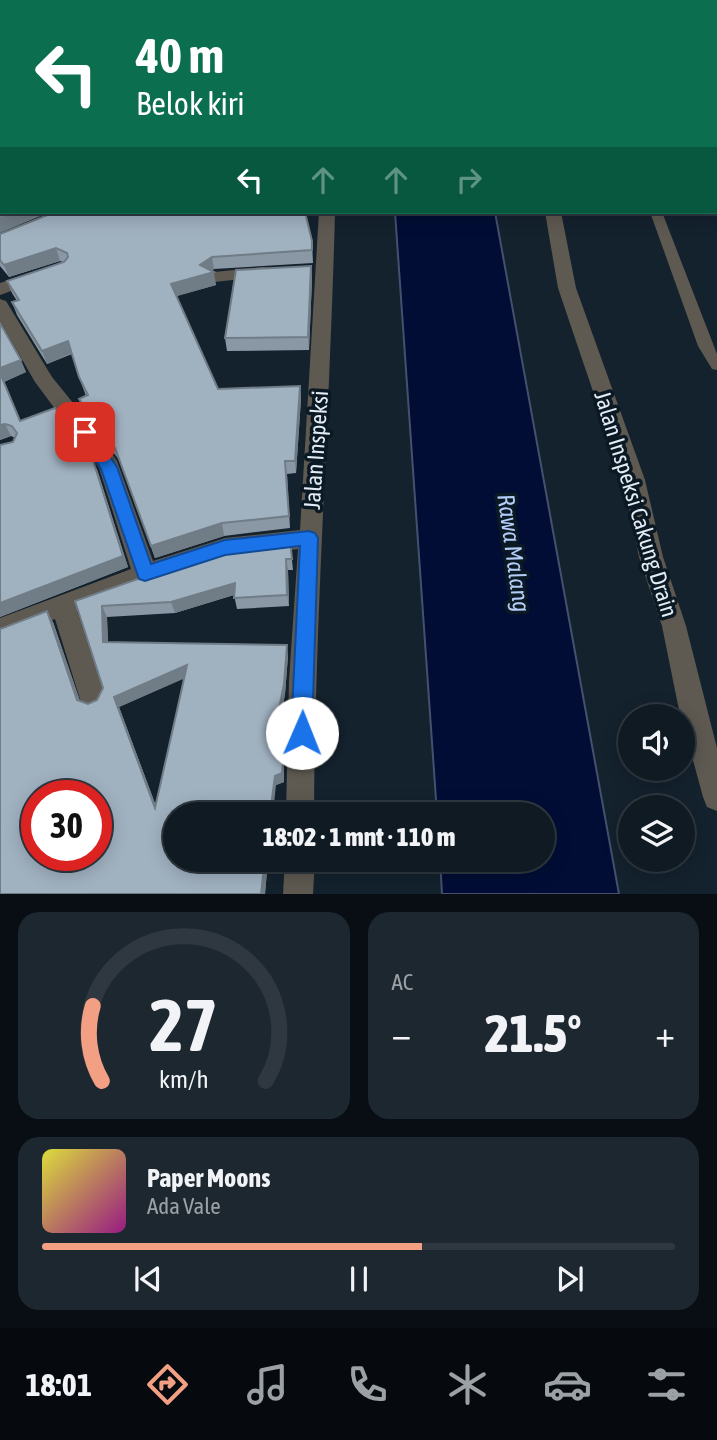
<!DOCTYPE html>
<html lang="id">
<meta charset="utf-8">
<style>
:root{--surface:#0f1a22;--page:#1d272f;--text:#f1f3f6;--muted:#9ba1a5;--line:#2f3840;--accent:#f39f83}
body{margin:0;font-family:"Asap Condensed",sans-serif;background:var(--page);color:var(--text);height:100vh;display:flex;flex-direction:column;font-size:26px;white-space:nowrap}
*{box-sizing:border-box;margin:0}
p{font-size:23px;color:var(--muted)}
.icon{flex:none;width:38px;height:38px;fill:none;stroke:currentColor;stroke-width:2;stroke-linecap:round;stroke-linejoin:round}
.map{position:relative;height:894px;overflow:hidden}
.panel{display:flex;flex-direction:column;gap:18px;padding:18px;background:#080e13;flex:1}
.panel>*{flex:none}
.guide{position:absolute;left:0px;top:0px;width:718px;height:214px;box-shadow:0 4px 18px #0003,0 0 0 2px var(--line);background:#0b6e4f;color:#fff;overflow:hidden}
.controls{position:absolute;left:618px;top:704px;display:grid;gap:14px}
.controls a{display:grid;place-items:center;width:77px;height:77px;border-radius:50%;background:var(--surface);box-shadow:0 4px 18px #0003,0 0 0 2px var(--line);font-size:35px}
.speed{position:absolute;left:21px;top:780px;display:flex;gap:14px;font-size:35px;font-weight:700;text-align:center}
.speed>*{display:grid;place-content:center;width:91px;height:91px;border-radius:50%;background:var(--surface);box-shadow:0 4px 18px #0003,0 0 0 2px var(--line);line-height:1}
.speed .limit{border:10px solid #d22;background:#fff;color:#111}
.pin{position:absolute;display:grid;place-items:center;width:60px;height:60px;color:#fff;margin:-30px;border-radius:14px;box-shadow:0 4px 10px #0006}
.me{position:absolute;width:77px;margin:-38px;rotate:1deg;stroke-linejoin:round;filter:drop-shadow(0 0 5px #0008)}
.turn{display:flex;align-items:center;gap:24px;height:147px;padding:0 21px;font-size:32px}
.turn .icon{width:91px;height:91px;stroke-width:2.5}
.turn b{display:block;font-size:49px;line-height:60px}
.lanes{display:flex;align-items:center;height:66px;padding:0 21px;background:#0003;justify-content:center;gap:35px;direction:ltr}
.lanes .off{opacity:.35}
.big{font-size:52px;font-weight:800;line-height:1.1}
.panel .widget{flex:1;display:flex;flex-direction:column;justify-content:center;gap:10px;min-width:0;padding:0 24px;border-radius:21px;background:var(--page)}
.panel .dial{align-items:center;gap:0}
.dial svg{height:182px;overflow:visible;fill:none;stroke:var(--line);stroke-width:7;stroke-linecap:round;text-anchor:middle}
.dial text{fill:var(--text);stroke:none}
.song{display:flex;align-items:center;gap:21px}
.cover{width:84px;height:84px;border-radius:10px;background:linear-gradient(135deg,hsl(60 70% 55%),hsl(310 70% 35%))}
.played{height:7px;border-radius:4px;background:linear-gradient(90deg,var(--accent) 60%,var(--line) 60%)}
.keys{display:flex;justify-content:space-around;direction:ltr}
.heat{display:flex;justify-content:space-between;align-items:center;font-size:38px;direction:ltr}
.panel .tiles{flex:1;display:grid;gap:18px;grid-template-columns:1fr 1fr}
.widget:last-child{grid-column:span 2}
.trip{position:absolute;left:163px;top:802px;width:392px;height:70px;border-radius:35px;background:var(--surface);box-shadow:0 4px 18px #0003,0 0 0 2px var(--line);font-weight:800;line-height:70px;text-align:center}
.dock{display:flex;height:112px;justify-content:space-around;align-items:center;background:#060a0e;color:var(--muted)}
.dock .icon{width:49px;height:49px}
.dock .current{color:var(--accent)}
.dock b{font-size:32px;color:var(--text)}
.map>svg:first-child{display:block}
.water{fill:#010d35;stroke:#45506e;stroke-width:2}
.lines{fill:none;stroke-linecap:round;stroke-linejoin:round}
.lane{fill:#5e5951;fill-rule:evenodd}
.street{fill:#5e5951;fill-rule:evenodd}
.wall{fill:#8a98a5;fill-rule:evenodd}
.shaded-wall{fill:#707c86}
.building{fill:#a0b1c0;stroke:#707c86;stroke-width:2;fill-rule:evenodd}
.route{fill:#1a73e8;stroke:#114b97;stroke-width:2}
.labels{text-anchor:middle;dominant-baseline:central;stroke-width:7;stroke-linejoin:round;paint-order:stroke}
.street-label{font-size:23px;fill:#e3ecf4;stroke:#0b1924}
.water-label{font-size:24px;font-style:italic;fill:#b4ccf8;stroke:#0b1924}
</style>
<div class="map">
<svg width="717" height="894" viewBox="0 0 717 894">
<rect width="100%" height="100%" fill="#14222e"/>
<polygon class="water" points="395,212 495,212 619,894 442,894 440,859 542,859 542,814 437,814"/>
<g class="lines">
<g class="lane">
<rect x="576" y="0" width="8" height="2"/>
<polygon points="602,0 613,0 614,2 603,2"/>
<polygon points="716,52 717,52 717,59 716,58"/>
<rect x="716" y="121" width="1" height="7"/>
<polygon points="650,212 662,212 717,354 717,370 712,369 698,346"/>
</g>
<g class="street">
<rect x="327" y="0" width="12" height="2"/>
<path d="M 319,212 L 335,212 C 330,413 315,613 314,814 L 286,814 L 289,680 L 298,549 L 225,558 L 77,611 L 106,699 L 102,708 L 93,712 L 84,708 L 80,699 L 55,619 L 0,640 L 0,618 L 131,569 L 99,468 L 35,382 L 0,321 L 0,299 L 6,301 L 52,377 L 104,441 L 117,461 L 153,561 L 225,538 L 300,530 Z"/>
<polygon points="545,212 561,212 576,288 645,480 663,557 686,626 717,748 717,811 707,807 703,797 678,705 662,626 639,557 623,480 558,288"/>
<polygon points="263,267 269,268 272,272 269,276 214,282 205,277 214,272"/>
<polygon points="36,271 42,272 45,276 42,280 0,295 0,283"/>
<polygon points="285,859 315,859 313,894 283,894"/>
</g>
</g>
<g class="wall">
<polygon points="647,0 717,0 717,36 716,35 716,2 651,2"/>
<polygon points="0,234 312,241 313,263 214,269 212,271 216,285 176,296 218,389 300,386 301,399 296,473 287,474 290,528 224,536 155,558 119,460 83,411 79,399 86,396 79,377 72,354 47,364 17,315 12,302 17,301 12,293 7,281 63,262 60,261 9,277 0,266"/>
<polygon points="311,266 312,279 309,350 227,351 225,338"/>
<polygon points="0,323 26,372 4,382 20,421 97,469 128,567 0,617 0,445 13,442 15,438 11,436 0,440"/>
<path d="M 290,541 L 293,570 L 288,570 L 289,606 L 237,609 L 234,595 L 175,613 L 107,617 L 108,642 L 288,656 L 285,694 L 277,738 L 284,770 L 284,782 L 276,785 L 175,859 L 268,859 L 265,894 L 0,894 L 53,622 L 80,701 L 88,704 L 97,700 L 103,688 L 75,601 ZM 184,678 L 156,806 L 119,707 Z"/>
</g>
<g class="shaded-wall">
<polygon points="15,212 50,212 0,233 0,218"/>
<polygon points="56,248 60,261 9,277 4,265"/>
<polygon points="212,257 214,269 209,273 214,272 216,285 174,297 171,284"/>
<polygon points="311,266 312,279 309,350 308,337"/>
<polygon points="68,341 72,353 47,364 42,351"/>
<polygon points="21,360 26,372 4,382 0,373 0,368"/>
<polygon points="300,386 301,399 296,473 295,461"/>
<polygon points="5,424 11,436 0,440 0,425"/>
<polygon points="92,457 128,567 0,617 0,603"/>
<polygon points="222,523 224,536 155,558 151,546"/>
<polygon points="286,559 288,570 289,606 287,595"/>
<polygon points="235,583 237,594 175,613 171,602"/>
<polygon points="102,606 107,617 108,653 103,642"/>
<polygon points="47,611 53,622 83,710 77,700"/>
<polygon points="287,645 288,656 285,694 277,739 275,729"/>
<polygon points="187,665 190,676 119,707 160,817 155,808 114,697"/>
<polygon points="283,761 284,770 284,782 276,785 273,814 270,814 275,776"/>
<polygon points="265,859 268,859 265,894 261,894"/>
</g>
<g class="building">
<polygon points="45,0 213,0 215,2 36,2"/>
<polygon points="273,0 318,0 318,2 272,2"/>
<polygon points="466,0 534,0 535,2 467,2"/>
<polygon points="694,0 717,0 717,11 716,11 716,2 697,2"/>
<polygon points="0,9 2,9 2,212 15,212 0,218 0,35 1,26 0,25"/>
<polygon points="55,212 305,212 312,241 312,250 212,257 200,265 214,272 171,284 218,389 300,386 295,461 285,461 289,516 222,523 151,546 115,448 79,399 88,395 79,377 68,341 42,351 12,302 19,300 7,281 64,262 68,257 67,253 56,248 4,265 0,260 0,234"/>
<polygon points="311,266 308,337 225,338 236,270"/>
<polygon points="0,323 21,360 0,368"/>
<polygon points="0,373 20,421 55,408 92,457 123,556 0,603 0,445 13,442 17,433 12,426 5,424 0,425"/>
<path d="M 290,541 L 292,559 L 286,559 L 287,595 L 234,598 L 235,583 L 171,602 L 102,606 L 103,642 L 287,645 L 284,684 L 275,729 L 283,761 L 282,773 L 275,776 L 270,814 L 175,814 L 175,859 L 265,859 L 261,894 L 0,894 L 0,629 L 47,611 L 77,700 L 88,704 L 97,700 L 103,688 L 75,601 L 223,549 ZM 187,665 L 176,715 L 155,808 L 114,697 ZM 37,796 L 96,796 L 96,856 L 37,856 Z"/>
</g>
<polygon class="route" points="85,426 91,428 117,467 151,564 225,540 309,531 315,533 318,538 312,733 309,740 302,743 294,740 291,733 300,546 225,555 145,581 139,579 101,469 78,432"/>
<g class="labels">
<g class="street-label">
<text transform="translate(316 450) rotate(-86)">Jalan Inspeksi</text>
<text transform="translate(636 504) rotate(73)">Jalan Inspeksi Cakung Drain</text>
</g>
<g class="water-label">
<text transform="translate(514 553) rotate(82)">Rawa Malang</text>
</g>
</g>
</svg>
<div class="controls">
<a><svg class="icon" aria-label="sound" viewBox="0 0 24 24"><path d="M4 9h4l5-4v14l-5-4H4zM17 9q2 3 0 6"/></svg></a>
<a><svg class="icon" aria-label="layers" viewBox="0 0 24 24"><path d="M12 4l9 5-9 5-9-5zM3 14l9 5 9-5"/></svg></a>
</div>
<div class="speed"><div class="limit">30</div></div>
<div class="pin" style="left:85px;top:432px;background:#d93025"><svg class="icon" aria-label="arrive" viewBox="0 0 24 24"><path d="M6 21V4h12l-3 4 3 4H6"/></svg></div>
<svg class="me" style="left:302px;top:733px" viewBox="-20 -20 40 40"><circle r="19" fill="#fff"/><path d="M0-13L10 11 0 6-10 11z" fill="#1a73e8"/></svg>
<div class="trip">18:02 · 1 mnt · 110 m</div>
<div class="guide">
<div class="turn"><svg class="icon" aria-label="left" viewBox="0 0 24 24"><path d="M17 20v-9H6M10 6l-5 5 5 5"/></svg><div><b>40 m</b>Belok kiri</div></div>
<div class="lanes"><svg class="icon" aria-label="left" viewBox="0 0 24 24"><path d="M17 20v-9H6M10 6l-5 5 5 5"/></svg><svg class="icon off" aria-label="ahead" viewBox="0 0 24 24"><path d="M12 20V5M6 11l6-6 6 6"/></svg><svg class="icon off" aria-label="ahead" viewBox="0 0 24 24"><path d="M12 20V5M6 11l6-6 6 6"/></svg><svg class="icon off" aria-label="right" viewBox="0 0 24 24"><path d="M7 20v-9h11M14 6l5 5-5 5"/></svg></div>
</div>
</div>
<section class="panel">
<div class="tiles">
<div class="widget dial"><svg viewBox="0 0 100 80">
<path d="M14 69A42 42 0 1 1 86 69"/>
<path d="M14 69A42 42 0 0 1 10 36" stroke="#f39f83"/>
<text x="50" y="56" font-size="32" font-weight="700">27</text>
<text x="50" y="72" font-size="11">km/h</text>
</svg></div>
<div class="widget"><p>AC</p>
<div class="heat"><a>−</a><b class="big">21.5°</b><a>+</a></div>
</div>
<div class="widget">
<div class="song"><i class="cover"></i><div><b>Paper Moons</b><p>Ada Vale</p></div></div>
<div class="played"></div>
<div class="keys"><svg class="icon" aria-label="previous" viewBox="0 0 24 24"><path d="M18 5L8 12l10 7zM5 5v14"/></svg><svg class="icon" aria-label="pause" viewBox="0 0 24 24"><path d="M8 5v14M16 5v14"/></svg><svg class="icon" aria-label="next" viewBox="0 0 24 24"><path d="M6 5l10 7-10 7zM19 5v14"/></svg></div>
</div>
</div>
</section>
<nav class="dock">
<b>18:01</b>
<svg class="icon current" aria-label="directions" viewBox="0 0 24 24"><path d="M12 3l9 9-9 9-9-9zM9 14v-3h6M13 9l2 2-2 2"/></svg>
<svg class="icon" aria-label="music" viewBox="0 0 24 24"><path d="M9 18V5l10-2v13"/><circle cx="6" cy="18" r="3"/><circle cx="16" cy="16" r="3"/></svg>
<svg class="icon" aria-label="phone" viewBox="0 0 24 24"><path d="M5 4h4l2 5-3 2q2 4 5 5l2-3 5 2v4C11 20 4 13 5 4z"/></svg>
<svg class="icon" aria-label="climate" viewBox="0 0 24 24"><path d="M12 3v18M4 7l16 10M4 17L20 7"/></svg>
<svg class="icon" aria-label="car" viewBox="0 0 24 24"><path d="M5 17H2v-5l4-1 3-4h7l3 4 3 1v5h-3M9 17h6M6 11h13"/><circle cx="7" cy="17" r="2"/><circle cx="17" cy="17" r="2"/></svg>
<svg class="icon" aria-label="filters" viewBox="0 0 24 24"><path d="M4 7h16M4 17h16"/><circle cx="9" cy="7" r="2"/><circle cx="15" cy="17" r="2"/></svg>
</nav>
